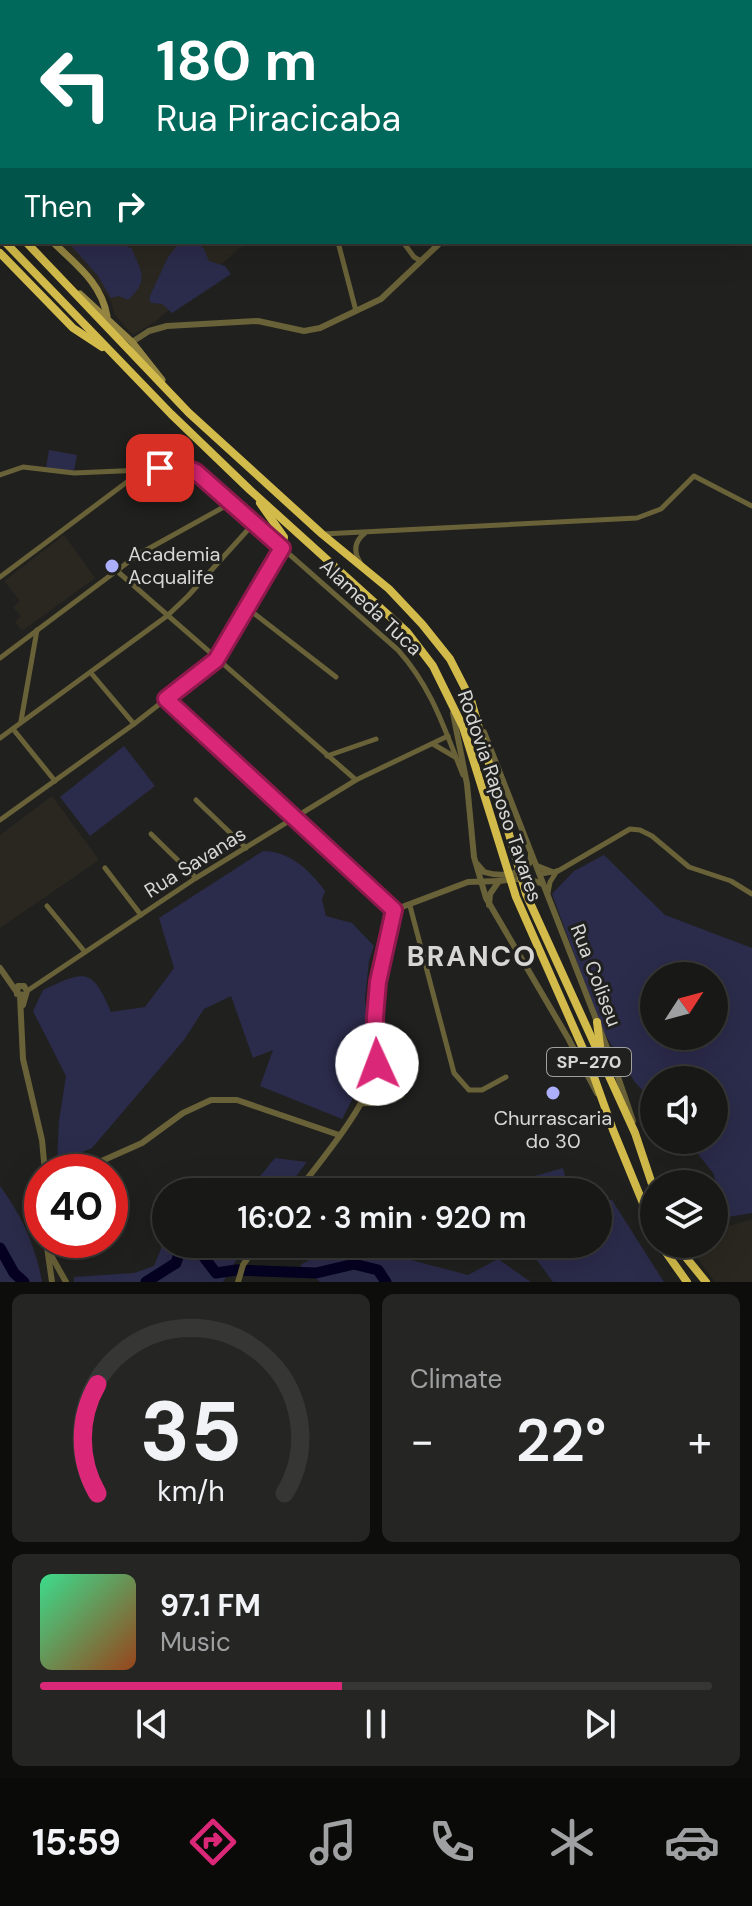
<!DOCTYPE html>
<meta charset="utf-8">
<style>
:root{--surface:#181816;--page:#252523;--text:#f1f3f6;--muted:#9fa0a1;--line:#363735;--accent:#db2777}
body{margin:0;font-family:"DM Sans",sans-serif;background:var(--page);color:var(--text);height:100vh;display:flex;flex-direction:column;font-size:30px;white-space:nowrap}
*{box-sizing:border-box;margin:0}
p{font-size:26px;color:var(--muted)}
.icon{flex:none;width:44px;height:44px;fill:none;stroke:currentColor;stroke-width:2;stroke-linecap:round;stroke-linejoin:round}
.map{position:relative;height:1282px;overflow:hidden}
.drawer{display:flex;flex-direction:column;gap:12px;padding:12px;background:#0d0d0c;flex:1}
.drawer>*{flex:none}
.top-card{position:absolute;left:0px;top:0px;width:752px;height:244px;box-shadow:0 8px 32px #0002,0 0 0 2px var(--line);background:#00695c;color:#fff;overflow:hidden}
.needle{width:52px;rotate:54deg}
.tools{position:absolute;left:640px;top:962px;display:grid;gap:16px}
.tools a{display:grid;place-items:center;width:88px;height:88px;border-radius:50%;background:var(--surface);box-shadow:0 8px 32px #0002,0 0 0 2px var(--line);font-size:40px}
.speed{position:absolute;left:24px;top:1154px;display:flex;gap:16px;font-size:40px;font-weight:700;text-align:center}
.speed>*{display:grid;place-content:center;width:104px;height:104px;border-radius:50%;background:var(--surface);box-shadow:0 8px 32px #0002,0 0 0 2px var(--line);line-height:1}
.speed .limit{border:12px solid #d22;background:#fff;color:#111}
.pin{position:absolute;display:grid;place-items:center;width:68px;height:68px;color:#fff;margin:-34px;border-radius:16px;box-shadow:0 4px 12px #0006}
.me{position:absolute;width:88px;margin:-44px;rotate:358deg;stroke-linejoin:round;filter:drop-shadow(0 0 6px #0008)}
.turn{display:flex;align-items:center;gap:28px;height:168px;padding:0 24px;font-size:36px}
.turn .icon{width:104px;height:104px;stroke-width:2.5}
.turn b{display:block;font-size:56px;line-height:68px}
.then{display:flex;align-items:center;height:76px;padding:0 24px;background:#0003;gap:16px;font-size:30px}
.big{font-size:60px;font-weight:600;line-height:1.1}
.drawer .tile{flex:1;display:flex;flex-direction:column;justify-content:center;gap:12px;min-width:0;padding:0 28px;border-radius:12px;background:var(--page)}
.drawer .dial{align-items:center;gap:0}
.dial svg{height:208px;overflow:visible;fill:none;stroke:var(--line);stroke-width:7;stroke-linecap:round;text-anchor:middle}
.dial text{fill:var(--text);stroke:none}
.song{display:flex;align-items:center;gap:24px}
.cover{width:96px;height:96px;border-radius:12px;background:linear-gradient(135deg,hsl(150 70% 55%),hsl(20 70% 35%))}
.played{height:8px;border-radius:4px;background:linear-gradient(90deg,var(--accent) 45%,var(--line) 45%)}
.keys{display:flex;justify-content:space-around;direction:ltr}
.heat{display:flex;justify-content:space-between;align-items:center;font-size:44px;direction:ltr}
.drawer .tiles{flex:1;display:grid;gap:12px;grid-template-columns:1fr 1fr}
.tile:last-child{grid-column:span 2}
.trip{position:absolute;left:152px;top:1178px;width:460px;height:80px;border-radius:40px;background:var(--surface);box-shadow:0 8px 32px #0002,0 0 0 2px var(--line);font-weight:600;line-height:80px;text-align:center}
.tabs{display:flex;height:128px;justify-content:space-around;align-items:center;background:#0a0a09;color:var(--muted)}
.tabs .icon{width:56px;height:56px}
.tabs .selected{color:var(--accent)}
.tabs b{font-size:36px;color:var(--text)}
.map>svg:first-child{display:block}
.built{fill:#29271f}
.green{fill:#2b2b4b;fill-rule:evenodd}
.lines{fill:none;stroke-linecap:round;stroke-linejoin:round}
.river{stroke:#050021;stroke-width:11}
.minor{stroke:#696137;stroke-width:5}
.tertiary{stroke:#696137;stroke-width:6}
.secondary{stroke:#938541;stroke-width:7}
.motorway{stroke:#d2bb4a;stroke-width:8}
.route-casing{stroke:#8e194d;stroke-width:20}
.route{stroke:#db2777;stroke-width:14}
.poi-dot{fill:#acaffb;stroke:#20201e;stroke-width:3}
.labels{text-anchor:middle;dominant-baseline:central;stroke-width:6;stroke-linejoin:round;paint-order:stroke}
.shield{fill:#20201e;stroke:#a0a09f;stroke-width:2}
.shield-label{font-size:18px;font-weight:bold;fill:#d7d7d6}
.poi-label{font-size:20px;fill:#d7d7d6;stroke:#20201e;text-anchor:start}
.street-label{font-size:20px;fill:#d7d7d6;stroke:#20201e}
.district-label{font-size:28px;font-weight:bold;letter-spacing:2px;fill:#d7d6d3;stroke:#20201e}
</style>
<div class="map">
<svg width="752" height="1282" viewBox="0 0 752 1282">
<rect width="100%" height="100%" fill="#20201e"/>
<g class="built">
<polygon points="57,242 247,242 156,321 133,335 114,314 111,300"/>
<polygon points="64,535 95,578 22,631 15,622 21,616 13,607 20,601 4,581"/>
<polygon points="52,796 99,860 0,928 0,835"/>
<polygon points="714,1214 723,1228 752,1219 752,1282 715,1282 687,1244 714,1244"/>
</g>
<g class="green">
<path d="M 68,242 L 119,242 L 132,249 C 142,274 149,280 128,300 L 119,296 L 111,298 L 98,276 Z"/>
<polygon points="180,242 197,242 204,249 209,261 225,266 231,274 172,313 162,304 151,303 149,298 168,257"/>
<polygon points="49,450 77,455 74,471 46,468"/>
<polygon points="124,746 155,786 90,836 60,797"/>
<path d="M 263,851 C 289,851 310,870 325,891 L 322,899 L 326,916 L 352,923 L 374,946 L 369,961 L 365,999 L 368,1036 L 361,1083 L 342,1119 L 260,1086 L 273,1050 L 253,1058 L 231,996 L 204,1009 L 184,1040 L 92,1148 L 57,1163 L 59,1121 L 66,1076 L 33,1011 L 43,990 C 84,971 92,966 111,1012 L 145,1007 L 174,968 L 159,918 Z"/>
<path d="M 604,855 L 665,915 L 752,948 L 752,1213 L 728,1217 L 713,1173 L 687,1140 L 714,1140 L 714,1080 L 654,1080 L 654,1103 L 634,1081 L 601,1028 L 552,894 L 574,871 ZM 654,976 L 714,976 L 714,1036 L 654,1036 Z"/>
<polygon points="275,1158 307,1162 284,1192 247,1192"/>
<polygon points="563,1168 569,1192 444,1191 448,1176 510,1183"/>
<path d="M 0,1186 C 21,1214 36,1247 42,1282 L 0,1282 Z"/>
<polygon points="612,1200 664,1282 553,1282 525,1244 598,1244 598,1201"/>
<polygon points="166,1236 166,1244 246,1244 223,1282 74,1282 74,1277 134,1273 154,1266"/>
<polygon points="339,1244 350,1244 468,1275 498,1259 531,1282 320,1282 300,1265"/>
</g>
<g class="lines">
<g class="river">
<polyline points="194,1244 216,1273 236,1270 316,1273 354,1264 378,1270 386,1282"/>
<polyline points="0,1248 14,1273 24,1282"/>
<polyline points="146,1282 176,1263 182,1245 186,1244"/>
</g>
<g class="minor">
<polyline points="311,0 312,2"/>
<polyline points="365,0 366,2"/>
<polyline points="723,0 730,2"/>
<polyline points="749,2 750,0"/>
<polyline points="750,71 752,71"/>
<polyline points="750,216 752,216"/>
<polyline points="338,242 356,311"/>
<polyline points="403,242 414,257 421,261"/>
<path d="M 0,475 L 23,467 L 74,473 L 143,470 L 176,465 L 188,467 L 196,472 L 398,650 C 432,688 444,728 463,775"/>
<polyline points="323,534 637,518 661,509 694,476 752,506"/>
<path d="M 360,562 C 353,551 355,541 365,533"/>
<polyline points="117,571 356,780"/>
<polyline points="0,577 143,470"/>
<polyline points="247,608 336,677"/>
<polyline points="0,658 139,554 231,503"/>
<polyline points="91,673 134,724"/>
<polyline points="166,699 394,910"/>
<polyline points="21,721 37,630"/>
<polyline points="13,729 55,781"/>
<polyline points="0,738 167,616 188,596 254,523"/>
<polyline points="433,744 455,757"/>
<polyline points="327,756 376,739"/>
<polyline points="196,800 246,848"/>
<polyline points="0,820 134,724 216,660 282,549"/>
<polyline points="151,834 196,878"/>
<polyline points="105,868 141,915"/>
<polyline points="541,874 558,871 630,829 640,830 652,836 689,867 731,881 752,894"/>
<polyline points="548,893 550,882 557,871"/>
<polyline points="47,906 85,952"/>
<polyline points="410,906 454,1073 469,1090 482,1090 506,1077"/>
<polyline points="27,991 196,878 356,780 448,736"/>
<polyline points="360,1104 377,1103 402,1095"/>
</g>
<g class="tertiary">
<polyline points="649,2 651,0"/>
<polyline points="132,342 149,331 167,326 258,321 304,331 320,328 381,299 441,242"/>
<polyline points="453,713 467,784 474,857 486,898 568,1038 597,1093"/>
<polyline points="484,732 615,1068 633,1121"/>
<path d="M 477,864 L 484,872 C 500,877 531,876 531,855"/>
<polyline points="537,866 552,872"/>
<polyline points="489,905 490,894 499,881 526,878 543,884"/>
<polyline points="0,968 16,991"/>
<polyline points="20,996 23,1059 42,1140 45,1172"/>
<polyline points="23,1005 27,991 24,986 18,986 17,994 25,995"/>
<polyline points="77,1172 142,1143 183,1113 211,1100 237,1100 339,1135"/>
<path d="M 297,1192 C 322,1159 366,1108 376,1068 C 381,1050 375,1031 375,1013 C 377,978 386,944 394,910 L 468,882 L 499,881"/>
<polyline points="46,1240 52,1282"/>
<polyline points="48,1250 66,1282"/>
<polyline points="238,1282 243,1265 257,1244"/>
</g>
<g class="secondary">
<polyline points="0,188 2,190"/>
<path d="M 53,242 C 76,265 101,282 107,316"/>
<polyline points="80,294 132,342 162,380"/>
</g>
<g class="motorway">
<polyline points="0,215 2,217"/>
<polyline points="5,242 171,414 250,490 407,632 433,666 463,727 516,897 588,1060 613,1130 654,1230"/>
<polyline points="26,242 189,413 322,534 389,589 422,624 450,659 471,700 526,894 635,1133 654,1190"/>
<polyline points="0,253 73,328 102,347"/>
<polyline points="260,503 284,537 282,548"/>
<polyline points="597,1022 600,1046"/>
<polyline points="660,1244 687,1282"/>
<polyline points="675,1244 706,1282"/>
</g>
</g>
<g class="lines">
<g class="route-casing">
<polyline id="route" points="160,468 182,466 196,472 282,548 216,660 166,699 394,910 378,982 375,1017 377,1064"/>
</g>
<use href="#route" class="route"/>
</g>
<g class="poi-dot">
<circle cx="112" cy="566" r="8"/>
<circle cx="553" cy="1093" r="8"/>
</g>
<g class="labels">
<rect class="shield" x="547" y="1048" width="84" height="28" rx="6"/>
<g class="shield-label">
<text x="589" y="1062">SP-270</text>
</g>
<g class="poi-label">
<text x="128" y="554">Academia<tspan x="128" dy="23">Acqualife</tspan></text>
<text x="553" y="1118" text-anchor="middle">Churrascaria<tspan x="553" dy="23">do 30</tspan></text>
</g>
<g class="street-label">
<text transform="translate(371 607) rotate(43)">Alameda Tuca</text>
<text transform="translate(500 796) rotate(71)">Rodovia Raposo Tavares</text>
<text transform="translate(195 862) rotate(-32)">Rua Savanas</text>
<text transform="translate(596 975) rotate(69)">Rua Coliseu</text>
</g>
<g class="district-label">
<text x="472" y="956">BRANCO</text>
</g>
</g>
</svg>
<div class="tools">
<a><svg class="needle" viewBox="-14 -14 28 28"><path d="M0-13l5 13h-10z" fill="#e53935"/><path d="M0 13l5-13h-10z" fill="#9fa0a1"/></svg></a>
<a><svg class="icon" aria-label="sound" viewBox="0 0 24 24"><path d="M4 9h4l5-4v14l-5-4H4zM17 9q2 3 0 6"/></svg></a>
<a><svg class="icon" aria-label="layers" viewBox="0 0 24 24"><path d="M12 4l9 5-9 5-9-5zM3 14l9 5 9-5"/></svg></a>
</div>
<div class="speed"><div class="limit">40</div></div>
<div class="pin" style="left:160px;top:468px;background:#d93025"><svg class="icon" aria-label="arrive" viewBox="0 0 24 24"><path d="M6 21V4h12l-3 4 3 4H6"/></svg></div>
<svg class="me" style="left:377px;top:1064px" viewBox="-20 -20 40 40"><circle r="19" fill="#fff"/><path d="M0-13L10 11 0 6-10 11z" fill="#db2777"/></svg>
<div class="trip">16:02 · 3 min · 920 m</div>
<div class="top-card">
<div class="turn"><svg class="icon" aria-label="left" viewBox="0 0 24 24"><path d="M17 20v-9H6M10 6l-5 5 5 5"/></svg><div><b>180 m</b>Rua Piracicaba</div></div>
<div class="then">Then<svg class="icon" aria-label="right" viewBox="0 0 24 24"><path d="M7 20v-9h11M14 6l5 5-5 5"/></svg></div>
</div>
</div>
<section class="drawer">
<div class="tiles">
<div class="tile dial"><svg viewBox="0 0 100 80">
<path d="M14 69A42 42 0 1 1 86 69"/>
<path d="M14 69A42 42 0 0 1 14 27" stroke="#db2777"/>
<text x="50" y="56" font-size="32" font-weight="700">35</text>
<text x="50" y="72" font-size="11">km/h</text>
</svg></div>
<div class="tile"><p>Climate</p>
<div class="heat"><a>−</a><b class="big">22°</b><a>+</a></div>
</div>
<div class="tile">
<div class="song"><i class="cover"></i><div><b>97.1 FM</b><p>Music</p></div></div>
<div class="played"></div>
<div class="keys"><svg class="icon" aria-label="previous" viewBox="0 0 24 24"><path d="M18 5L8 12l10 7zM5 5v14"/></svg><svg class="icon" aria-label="pause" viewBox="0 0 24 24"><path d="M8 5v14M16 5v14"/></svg><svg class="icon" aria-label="next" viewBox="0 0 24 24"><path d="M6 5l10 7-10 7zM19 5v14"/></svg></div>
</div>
</div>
</section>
<nav class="tabs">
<b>15:59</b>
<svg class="icon selected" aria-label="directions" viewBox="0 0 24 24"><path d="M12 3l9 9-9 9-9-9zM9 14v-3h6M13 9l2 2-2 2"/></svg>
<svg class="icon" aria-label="music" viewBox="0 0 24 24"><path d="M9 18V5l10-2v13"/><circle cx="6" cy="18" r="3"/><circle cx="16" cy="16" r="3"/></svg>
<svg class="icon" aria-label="phone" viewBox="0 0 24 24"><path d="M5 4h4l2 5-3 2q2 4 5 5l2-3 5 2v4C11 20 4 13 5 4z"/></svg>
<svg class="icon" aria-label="climate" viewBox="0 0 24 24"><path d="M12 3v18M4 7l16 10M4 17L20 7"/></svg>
<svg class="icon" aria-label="car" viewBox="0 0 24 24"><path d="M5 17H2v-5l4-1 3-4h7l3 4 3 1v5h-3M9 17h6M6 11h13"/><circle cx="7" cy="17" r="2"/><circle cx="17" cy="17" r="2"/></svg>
</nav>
